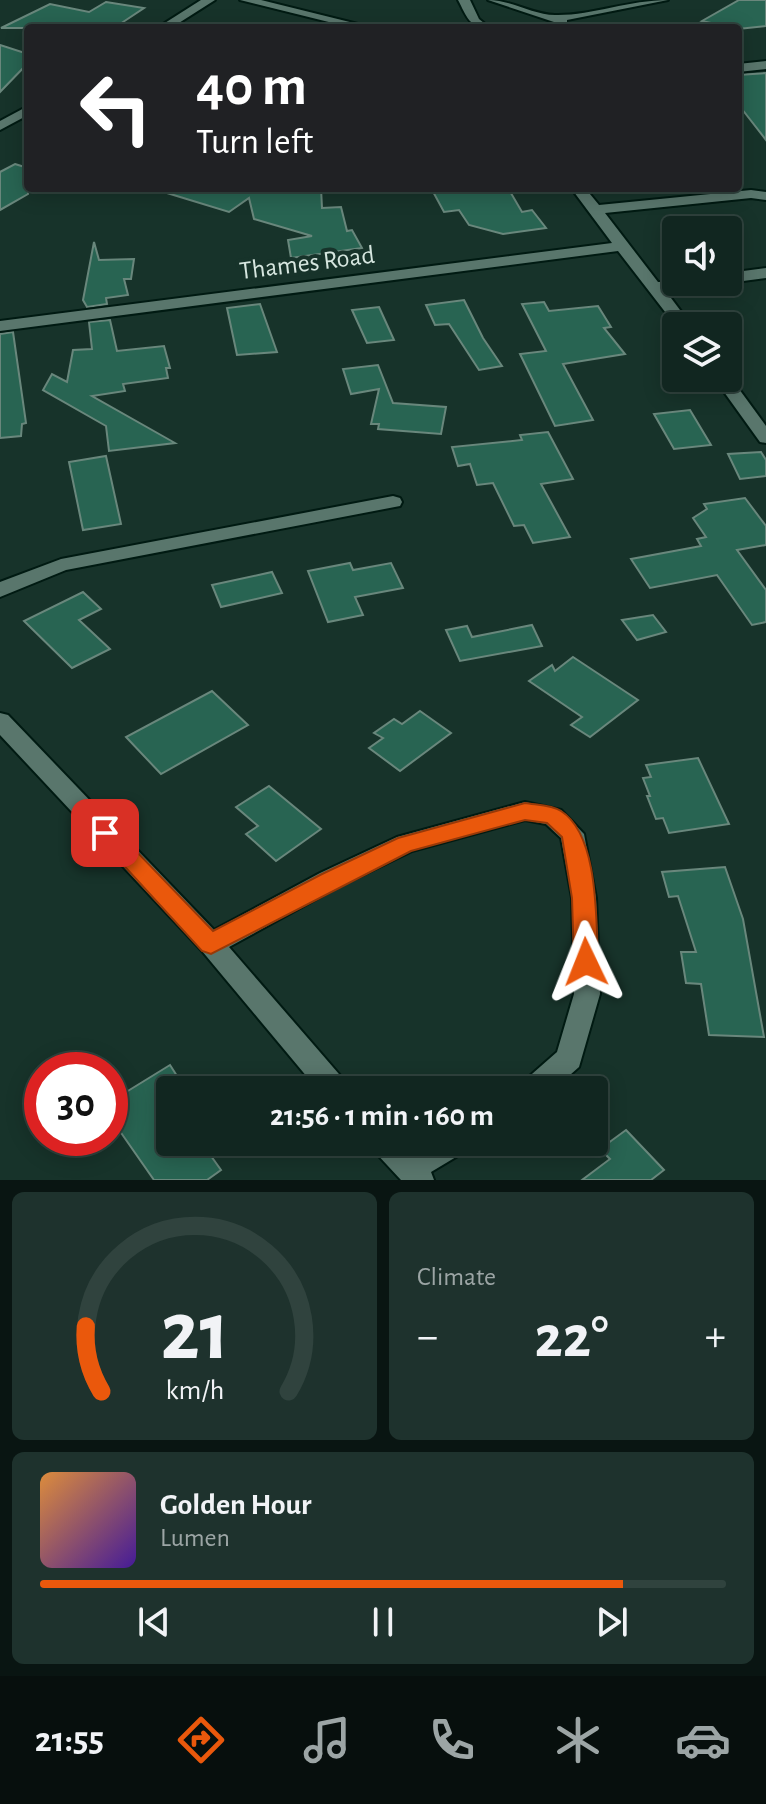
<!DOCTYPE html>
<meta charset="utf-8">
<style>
:root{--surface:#112620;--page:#1e322d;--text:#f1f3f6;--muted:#9ca5a5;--line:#30433e;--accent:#ea580c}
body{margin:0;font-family:"Alegreya Sans",sans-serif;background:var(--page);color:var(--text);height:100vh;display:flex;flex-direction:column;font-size:30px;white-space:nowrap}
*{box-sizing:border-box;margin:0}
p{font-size:26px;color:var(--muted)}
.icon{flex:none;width:44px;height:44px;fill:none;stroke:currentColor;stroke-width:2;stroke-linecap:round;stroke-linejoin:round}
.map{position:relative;height:1180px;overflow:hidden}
.details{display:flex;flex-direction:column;gap:12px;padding:12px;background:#091512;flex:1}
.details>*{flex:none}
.hud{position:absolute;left:24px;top:24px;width:718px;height:168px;border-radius:8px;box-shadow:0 4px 20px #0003,0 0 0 2px var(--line);background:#202124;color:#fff;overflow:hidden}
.buttons{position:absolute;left:662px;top:216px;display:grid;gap:16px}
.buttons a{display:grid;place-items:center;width:80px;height:80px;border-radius:8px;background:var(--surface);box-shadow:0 4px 20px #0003,0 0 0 2px var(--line);font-size:40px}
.speed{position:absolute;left:24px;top:1052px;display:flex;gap:16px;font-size:40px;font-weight:700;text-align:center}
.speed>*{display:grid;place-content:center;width:104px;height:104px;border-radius:50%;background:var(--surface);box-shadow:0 4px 20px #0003,0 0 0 2px var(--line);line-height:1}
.speed .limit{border:12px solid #d22;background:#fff;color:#111}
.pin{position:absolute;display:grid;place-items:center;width:68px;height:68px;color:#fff;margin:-34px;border-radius:16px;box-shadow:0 4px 12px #0006}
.me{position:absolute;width:88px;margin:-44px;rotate:358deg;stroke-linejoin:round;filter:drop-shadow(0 0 6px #0008)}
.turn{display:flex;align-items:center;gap:28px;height:168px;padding:0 40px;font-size:36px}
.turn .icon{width:104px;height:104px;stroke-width:2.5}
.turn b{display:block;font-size:56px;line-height:68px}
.big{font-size:60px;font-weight:600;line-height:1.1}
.details .tile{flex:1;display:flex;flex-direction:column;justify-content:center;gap:12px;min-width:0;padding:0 28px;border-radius:12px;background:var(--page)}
.details .dial{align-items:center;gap:0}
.dial svg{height:208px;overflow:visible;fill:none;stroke:var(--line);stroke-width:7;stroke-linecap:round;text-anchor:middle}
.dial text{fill:var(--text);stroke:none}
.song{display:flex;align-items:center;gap:24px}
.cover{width:96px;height:96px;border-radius:12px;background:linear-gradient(135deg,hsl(30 70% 55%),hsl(260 70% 35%))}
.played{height:8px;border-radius:4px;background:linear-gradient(90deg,var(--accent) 85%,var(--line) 85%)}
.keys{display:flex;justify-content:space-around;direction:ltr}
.heat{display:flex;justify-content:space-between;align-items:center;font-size:44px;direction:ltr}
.details .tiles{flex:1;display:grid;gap:12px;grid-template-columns:1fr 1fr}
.tile:last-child{grid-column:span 2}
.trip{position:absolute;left:156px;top:1076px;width:452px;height:80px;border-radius:8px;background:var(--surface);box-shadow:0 4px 20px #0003,0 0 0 2px var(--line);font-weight:600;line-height:80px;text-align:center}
.tabs{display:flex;height:128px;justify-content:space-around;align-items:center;background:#070f0d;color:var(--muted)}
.tabs .icon{width:56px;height:56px}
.tabs .active{color:var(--accent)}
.tabs b{font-size:36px;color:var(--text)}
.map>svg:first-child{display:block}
.building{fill:#286452;stroke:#69877c;stroke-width:2}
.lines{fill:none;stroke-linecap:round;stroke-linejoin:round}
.street-casing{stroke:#001a12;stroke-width:4}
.street{fill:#59766c;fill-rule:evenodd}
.route{fill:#ea580c;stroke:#983908;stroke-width:2}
.labels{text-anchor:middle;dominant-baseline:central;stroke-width:8;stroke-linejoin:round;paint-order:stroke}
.far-street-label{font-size:26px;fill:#d6e6df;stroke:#17332a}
</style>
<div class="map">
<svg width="766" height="1180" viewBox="0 0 766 1180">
<rect width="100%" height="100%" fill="#17332a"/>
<g class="building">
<polygon points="739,0 766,0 766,26 738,29 702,21"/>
<polygon points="106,2 144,8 120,24 119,28 1,28 50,4 89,12"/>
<polygon points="0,45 28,54 28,63 0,92"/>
<polygon points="766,73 766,140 738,104 738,75"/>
<polygon points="15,164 28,168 28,194 0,210 0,172"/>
<polygon points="168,188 321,188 322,208 341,207 347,231 352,230 362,248 291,258 288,240 312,236 254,219 249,198 229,212 167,193"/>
<polygon points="431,188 508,188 522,212 532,210 546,228 503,234 469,225 459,210 444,212"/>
<polygon points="94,242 99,260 134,259 131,279 124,279 128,295 106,298 107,304 87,307 83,300"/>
<polygon points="464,300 483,338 502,366 479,370 449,324 435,325 426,305"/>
<polygon points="544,302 549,311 598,306 611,327 604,328 625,354 563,364 593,420 555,426 520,354 546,351 522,304"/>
<polygon points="260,304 277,352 237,355 227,308"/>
<polygon points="379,307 394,340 367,343 352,310"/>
<polygon points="110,320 117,351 164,346 170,368 166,368 168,378 123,384 125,391 92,396 175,443 109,451 106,426 43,390 52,374 67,382 73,350 92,349 89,322"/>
<polygon points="13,332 26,423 22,424 21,436 0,438 0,334"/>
<polygon points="378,365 393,403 446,407 441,434 378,429 379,424 371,424 379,389 351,394 343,369"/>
<polygon points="690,410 711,445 674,449 654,414"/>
<polygon points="548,432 573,479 541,484 570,537 533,543 524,525 514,526 493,483 477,485 470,464 458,466 452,447 522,440 520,435"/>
<polygon points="761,452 766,460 766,476 740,479 728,454"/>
<polygon points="106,456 121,524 83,530 69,462"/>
<polygon points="745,498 766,526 766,545 737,550 766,590 766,622 752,625 717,575 650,588 631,559 701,546 697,539 706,537 693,518 707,509 704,504"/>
<polygon points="350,563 353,570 391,563 403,588 355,597 363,615 328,622 308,571"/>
<polygon points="272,572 282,593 221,607 212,585"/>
<polygon points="83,592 101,609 79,620 110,649 72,668 24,621"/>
<polygon points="653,615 666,632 637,640 622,620"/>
<polygon points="532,625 542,646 460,661 446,630 467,626 472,637"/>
<polygon points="573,657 638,700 590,737 571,725 582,717 529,681 552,665 555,671"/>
<polygon points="212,691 248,725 161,774 126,737"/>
<polygon points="420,711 451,733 400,771 369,748 383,738 374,733 394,719 402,724"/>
<polygon points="698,758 729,824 669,833 663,818 656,819 647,796 650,796 643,778 651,777 646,765"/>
<polygon points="269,786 321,829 276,861 246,834 258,826 236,807"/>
<polygon points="725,867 743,919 764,1037 709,1035 701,984 686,983 681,952 696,952 678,896 669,897 662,872"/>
<polygon points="170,1065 186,1090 170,1090 170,1142 201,1142 221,1170 207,1180 154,1180 110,1117 110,1102"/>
<polygon points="626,1130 664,1170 651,1180 582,1180 610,1159 600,1149"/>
</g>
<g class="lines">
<g class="street-casing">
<g id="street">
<polygon points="201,0 215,0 171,28 157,28"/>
<polygon points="240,0 261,0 374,28 353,28"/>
<path d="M 458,0 L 470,0 L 479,19 L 490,28 C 469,28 467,17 458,0 Z"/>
<path d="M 488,0 C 512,0 533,15 555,15 C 590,16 629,0 668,0 L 567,20 L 567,24 L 563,25 Z"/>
<polygon points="766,61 766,69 738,72 738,64"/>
<polygon points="28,106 28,115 0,130 0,121"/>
<polygon points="571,188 585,188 599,205 751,190 766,192 766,200 751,198 605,213 658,282 704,282 696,287 665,290 692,326 676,326 618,251 0,331 0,321 612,243"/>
<polygon points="766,268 766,278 728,283 726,282 728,273"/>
<polygon points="728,374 766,426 766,443 760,442 714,378 728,378"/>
<polygon points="393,496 400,498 402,502 400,506 66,570 0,597 0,582 61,559"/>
<polygon points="0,713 8,715 214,930 320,873 397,837 525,802 561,810 584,834 596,898 600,994 579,1067 553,1090 520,1090 524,1081 557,1052 574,994 572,898 561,838 546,824 525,820 412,851 338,887 229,947 345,1081 349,1090 318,1090 202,951 0,735"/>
<polygon points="370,1142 403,1142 413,1152 430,1142 470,1142 466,1151 431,1172 434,1180 401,1180 374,1151"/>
</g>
</g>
<use href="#street" class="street"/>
</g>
<path class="route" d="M 525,803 C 536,805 552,805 561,811 C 599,835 596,920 598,962 L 594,969 L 586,972 L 578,969 L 574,962 L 572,898 L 562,837 L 547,823 L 525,820 L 411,851 L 211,954 L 202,951 L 94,833 L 105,824 L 113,827 L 213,931 L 322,874 L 398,838 Z"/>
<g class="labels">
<g class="far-street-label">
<text transform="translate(307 263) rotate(-7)">Thames Road</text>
</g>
</g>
</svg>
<div class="buttons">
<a><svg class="icon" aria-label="sound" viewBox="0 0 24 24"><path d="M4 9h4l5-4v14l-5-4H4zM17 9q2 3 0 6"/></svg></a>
<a><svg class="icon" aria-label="layers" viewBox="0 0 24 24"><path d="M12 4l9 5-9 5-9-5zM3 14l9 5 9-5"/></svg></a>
</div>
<div class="speed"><div class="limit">30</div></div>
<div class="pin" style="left:105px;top:833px;background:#d93025"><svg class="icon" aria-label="arrive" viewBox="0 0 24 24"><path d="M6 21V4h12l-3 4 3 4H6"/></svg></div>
<svg class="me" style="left:586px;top:962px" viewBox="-20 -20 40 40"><path d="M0-17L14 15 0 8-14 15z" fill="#ea580c" stroke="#fff" stroke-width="4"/></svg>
<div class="trip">21:56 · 1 min · 160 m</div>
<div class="hud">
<div class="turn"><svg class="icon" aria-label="left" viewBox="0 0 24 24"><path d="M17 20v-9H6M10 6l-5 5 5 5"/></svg><div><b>40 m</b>Turn left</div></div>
</div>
</div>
<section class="details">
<div class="tiles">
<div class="tile dial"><svg viewBox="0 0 100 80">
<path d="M14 69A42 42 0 1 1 86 69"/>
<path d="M14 69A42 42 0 0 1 8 44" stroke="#ea580c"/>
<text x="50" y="56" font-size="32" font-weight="700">21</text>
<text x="50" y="72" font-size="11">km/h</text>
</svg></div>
<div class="tile"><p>Climate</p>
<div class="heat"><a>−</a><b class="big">22°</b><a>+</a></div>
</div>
<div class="tile">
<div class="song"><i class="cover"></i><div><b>Golden Hour</b><p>Lumen</p></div></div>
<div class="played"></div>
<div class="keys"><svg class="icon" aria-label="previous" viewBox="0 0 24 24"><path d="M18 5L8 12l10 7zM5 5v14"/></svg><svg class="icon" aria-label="pause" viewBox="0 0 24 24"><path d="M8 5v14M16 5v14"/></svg><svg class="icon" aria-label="next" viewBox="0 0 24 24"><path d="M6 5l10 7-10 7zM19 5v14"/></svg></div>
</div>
</div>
</section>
<nav class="tabs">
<b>21:55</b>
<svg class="icon active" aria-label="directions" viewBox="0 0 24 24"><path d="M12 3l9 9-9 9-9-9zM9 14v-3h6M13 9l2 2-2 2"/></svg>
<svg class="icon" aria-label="music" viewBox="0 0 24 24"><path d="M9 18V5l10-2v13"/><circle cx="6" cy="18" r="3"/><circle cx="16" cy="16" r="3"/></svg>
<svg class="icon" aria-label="phone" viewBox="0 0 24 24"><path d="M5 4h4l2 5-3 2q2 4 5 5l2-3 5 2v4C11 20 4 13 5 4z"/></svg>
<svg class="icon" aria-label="climate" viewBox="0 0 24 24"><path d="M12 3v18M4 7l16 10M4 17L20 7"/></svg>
<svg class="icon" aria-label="car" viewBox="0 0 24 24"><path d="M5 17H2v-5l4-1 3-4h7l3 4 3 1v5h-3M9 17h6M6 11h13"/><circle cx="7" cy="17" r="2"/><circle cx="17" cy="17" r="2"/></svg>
</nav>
